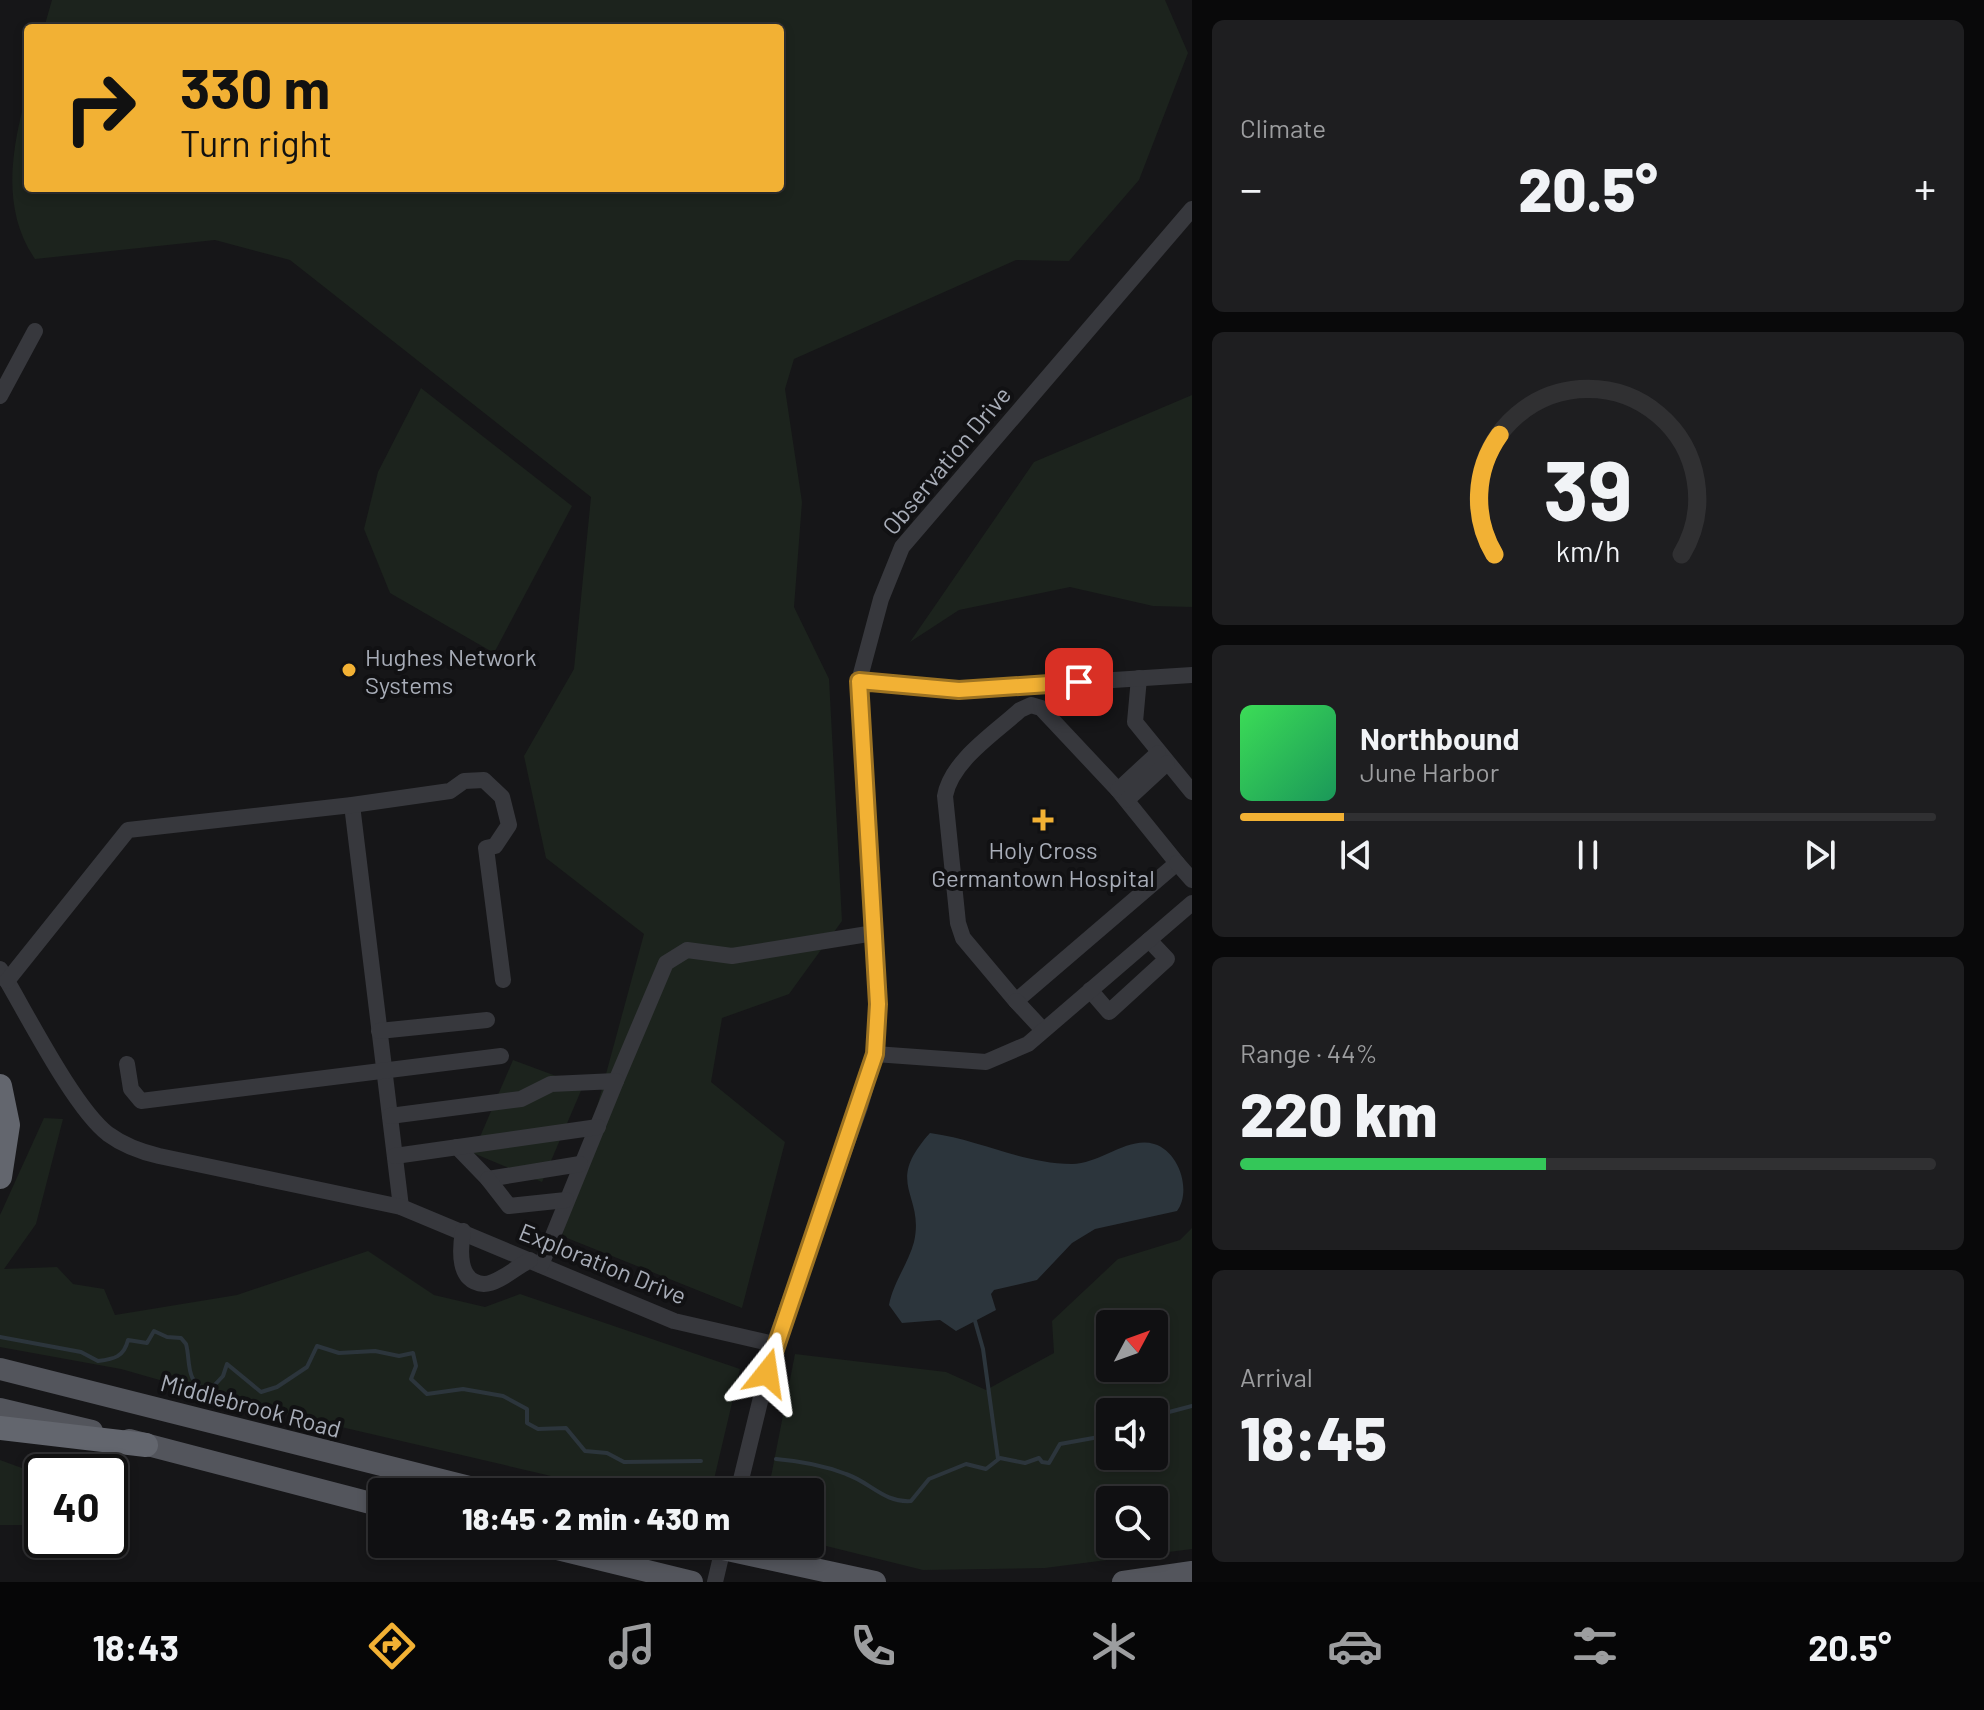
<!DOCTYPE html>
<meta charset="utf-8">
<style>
:root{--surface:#101012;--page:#1e1e20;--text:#f1f3f6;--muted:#9c9d9f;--line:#303032;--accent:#f2b134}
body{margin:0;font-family:Barlow,sans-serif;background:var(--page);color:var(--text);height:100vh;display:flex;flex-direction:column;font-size:30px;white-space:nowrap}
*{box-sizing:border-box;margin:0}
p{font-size:26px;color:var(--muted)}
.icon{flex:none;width:44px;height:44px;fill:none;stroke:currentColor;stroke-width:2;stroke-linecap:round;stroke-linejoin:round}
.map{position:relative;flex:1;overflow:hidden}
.sheet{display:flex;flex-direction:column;gap:20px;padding:20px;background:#09090a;width:792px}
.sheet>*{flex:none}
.guide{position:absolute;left:24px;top:24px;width:760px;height:168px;border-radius:8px;box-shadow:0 4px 12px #0003,0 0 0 2px var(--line);background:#f2b134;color:#111;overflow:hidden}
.needle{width:52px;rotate:49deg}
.controls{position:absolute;left:1096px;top:1310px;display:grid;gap:16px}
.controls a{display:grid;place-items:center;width:72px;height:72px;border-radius:8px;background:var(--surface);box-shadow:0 4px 12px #0003,0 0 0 2px var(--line);font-size:40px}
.speed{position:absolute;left:24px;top:1454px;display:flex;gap:16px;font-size:40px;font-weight:700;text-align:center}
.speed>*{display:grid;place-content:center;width:104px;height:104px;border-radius:50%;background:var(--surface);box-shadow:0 4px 12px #0003,0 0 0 2px var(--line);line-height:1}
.speed .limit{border:4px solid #111;border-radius:12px;background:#fff;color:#111}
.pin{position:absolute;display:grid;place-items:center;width:68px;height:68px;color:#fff;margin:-34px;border-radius:16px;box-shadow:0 4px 12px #0006}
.me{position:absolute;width:88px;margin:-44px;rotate:15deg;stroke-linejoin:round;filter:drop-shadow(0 0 6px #0008)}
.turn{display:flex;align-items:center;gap:28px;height:168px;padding:0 24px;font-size:36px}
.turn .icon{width:104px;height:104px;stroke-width:2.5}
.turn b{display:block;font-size:56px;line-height:68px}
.big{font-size:60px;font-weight:800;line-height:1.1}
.sheet .card{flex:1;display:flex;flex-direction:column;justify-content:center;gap:12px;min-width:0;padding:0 28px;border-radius:12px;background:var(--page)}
.sheet .dial{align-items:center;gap:0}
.dial svg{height:208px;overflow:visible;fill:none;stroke:var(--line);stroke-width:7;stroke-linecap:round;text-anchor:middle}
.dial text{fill:var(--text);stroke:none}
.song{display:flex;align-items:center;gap:24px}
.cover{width:96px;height:96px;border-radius:12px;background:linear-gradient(135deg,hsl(130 70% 55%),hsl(150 70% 35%))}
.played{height:8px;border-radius:4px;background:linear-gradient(90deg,var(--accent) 15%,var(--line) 15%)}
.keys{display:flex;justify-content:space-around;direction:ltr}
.heat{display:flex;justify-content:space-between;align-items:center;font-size:44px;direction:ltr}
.charge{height:12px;border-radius:6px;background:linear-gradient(90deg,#34c759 44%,var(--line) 0)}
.trip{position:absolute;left:368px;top:1478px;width:456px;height:80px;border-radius:8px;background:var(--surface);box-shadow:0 4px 12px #0003,0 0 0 2px var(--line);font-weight:800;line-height:80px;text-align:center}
.dock{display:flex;height:128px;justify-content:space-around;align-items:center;background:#060607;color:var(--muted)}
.dock .icon{width:56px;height:56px}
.dock .current{color:var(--accent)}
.dock b{font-size:36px;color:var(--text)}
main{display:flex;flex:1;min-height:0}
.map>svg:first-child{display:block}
.green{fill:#1c231d;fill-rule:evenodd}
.water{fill:#2c353c}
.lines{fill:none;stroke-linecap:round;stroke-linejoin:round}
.stream{stroke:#2c353c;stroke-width:4}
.minor{stroke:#37383d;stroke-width:16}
.major{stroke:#53555c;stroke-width:22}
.highway{stroke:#63666e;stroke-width:24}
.route-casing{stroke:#9d7322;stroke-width:20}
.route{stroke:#f2b134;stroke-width:14}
.poi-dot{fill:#f2b134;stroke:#111113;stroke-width:3}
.labels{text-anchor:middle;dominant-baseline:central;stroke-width:8;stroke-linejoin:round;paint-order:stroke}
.street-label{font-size:24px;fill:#a8adb8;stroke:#111113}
.poi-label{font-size:24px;fill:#a8adb8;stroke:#111113;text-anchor:start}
</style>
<main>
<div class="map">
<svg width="1192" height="1582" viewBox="0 0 1192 1582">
<rect width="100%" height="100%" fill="#161618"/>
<g class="green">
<path d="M 52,0 L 1165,0 L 1188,53 L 1139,180 L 1069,261 L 1016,260 L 794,359 L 785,389 L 802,502 L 794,607 L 829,679 L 842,921 L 789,994 L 722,1018 L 711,1082 L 785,1142 L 742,1308 L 562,1236 L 644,934 L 546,858 L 524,756 L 574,669 L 591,497 L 290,260 L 215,240 L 35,259 C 0,208 12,146 28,89 L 28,188 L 780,188 L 780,28 L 44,28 Z"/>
<polygon points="421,388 572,506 494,653 390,593 364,529 378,472"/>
<polygon points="1192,395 1192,607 1153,606 1070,587 959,610 910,642 1034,462"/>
<polygon points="513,1060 583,1086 542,1182 473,1153"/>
<polygon points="44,1118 63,1119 36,1224 4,1269 57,1267 73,1284 104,1289 115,1315 237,1295 368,1251 434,1295 485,1307 520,1294 740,1369 711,1492 620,1492 251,1406 121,1369 0,1347 0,1215"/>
<path d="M 1192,1228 L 1192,1549 L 1045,1568 L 923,1570 L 810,1542 L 810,1492 L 768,1492 L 795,1354 L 946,1372 L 986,1390 L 1054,1353 L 1052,1321 L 1118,1259 L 1180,1240 ZM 1110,1324 L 1154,1324 L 1154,1368 L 1110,1368 ZM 1110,1412 L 1154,1412 L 1154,1456 L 1110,1456 ZM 1110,1500 L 1154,1500 L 1154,1544 L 1110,1544 Z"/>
<polygon points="0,1460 41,1475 23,1525 0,1525"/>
</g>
<path class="water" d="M 930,1133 C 981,1140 1020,1163 1072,1164 C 1100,1164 1128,1136 1154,1144 C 1179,1151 1192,1191 1177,1211 L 1095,1229 L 1072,1243 L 1037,1280 L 994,1290 L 991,1294 L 996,1310 L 956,1331 L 940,1320 L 902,1323 L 889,1305 C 893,1283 908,1264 914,1242 C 925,1193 883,1185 930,1133 Z"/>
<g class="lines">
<g class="stream">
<polyline points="975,1321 983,1349 998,1459"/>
<path d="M 0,1337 L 81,1352 L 98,1361 C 114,1359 124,1357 128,1340 L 147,1343 L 154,1331 L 167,1337 L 181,1338 L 186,1344 C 191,1361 184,1383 209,1391 L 223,1376 L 227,1364 L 261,1392 L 277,1387 L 307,1367 L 317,1346 L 339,1353 L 375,1351 L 399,1356 L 413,1353 L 416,1366 L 411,1379 L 427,1394 L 463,1389 L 503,1396 L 527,1409 L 527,1423 L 538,1429 L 566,1428 L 585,1451 L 607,1453 L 624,1462 L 701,1461"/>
<polyline points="1154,1416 1192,1406"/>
<path d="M 776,1459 C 800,1461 823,1465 846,1474 C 870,1482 884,1503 911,1501 L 929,1479 L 966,1464 L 986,1469 L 1000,1458 L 1025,1463 L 1039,1458 L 1042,1462 L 1049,1463 L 1060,1444 L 1110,1435"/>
</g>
<g class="minor">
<polyline points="0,396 35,331"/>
<polyline points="1139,678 1135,722 1192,792"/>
<polyline points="859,681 959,690 1192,675"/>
<path d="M 1031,705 L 1041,708 L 1118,790 L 1177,863 L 1016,1001 L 963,938 L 958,923 L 945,796 C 951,761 995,733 1020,710 Z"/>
<polyline points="1118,790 1158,753"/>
<polyline points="1127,800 1167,763"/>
<polyline points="352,805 401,1207"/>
<polyline points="1177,863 1192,880"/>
<path d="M 0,969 C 25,1010 73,1107 108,1134 C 123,1145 142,1152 159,1156 L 401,1207 L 674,1321 L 774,1344"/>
<polyline points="7,981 128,830 352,805 450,791 464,781 484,780 502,797 509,825 495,846 486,848 503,980"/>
<polyline points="1090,990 1109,1012 1167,959 1149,940"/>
<polyline points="1016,1001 1043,1030"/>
<polyline points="379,1031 487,1020"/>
<polyline points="875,1054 986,1062 1028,1044 1192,903"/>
<polyline points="127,1064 131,1089 141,1101 501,1056"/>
<polyline points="616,1081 666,963 687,950 732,956 874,933"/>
<polyline points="390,1116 521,1099 551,1084 616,1081 541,1265"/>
<polyline points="457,1147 488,1179 580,1164"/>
<polyline points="395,1156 598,1127"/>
<polyline points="488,1179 509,1206 566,1200"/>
<path d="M 463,1231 C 460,1249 457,1283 484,1284 C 498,1284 518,1266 530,1260"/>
<polyline points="738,1492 774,1344 860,1107 875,1054 878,1004 859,681 881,599 902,547 1192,209"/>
<polyline points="715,1582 724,1544"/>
</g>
<g class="major">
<polyline points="0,1369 489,1492"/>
<polyline points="0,1409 92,1431"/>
<polyline points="129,1440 382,1506"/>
<polyline points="537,1544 692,1582"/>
<polyline points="700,1544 875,1582"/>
<polyline points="1123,1582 1192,1572"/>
</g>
<g class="highway">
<polyline points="0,1086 8,1125 0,1177"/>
<polyline points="0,1428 146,1445"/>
</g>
</g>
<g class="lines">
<g class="route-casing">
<polyline id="route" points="767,1373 875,1054 878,1004 859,681 959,690 1079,682"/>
</g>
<use href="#route" class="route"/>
</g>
<g class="poi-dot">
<circle cx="349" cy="670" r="8"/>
<path d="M1039 808h8v8h8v8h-8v8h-8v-8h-8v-8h8z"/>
</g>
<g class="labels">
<g class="street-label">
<text transform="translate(946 460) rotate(-50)">Observation Drive</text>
<text transform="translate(603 1263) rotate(22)">Exploration Drive</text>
<text transform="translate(251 1405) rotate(15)">Middlebrook Road</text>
</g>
<g class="poi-label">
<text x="365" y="656">Hughes Network<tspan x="365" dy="28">Systems</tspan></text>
<text x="1043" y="849" text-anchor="middle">Holy Cross<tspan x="1043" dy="28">Germantown Hospital</tspan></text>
</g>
</g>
</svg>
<div class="controls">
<a><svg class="needle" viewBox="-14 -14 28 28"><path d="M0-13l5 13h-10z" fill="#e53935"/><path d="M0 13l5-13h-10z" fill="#9c9d9f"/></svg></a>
<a><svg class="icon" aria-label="sound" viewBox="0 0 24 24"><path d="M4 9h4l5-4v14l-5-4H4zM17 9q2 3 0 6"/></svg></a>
<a><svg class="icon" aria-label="search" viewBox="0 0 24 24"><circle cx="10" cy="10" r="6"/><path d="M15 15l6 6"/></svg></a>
</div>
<div class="speed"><div class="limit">40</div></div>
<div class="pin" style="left:1079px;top:682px;background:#d93025"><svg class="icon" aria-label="arrive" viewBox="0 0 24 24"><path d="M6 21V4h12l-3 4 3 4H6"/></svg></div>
<svg class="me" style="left:767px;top:1373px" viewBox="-20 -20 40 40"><path d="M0-17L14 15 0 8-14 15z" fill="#f2b134" stroke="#fff" stroke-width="4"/></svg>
<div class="trip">18:45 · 2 min · 430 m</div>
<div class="guide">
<div class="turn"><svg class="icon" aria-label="right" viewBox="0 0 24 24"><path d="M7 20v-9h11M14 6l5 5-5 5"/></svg><div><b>330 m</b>Turn right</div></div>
</div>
</div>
<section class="sheet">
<div class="card"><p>Climate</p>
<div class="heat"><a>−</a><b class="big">20.5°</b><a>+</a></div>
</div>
<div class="card dial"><svg viewBox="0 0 100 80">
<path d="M14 69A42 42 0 1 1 86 69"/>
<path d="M14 69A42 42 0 0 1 16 23" stroke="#f2b134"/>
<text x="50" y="56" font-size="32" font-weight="700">39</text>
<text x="50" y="72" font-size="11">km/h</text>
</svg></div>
<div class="card">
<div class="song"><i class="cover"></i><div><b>Northbound</b><p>June Harbor</p></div></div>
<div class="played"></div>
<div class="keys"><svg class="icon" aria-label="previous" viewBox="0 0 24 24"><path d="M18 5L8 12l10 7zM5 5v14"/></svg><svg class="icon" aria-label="pause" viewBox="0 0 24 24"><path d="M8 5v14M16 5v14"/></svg><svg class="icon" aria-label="next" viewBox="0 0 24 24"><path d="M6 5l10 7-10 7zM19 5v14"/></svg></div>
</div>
<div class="card"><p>Range · 44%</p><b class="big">220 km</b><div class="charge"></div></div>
<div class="card"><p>Arrival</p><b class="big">18:45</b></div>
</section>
</main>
<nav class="dock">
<b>18:43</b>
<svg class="icon current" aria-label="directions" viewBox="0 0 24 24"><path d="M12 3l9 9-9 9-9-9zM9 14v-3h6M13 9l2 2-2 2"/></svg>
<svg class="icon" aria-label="music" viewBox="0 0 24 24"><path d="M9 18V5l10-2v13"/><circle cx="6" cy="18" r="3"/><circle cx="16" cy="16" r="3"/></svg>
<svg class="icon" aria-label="phone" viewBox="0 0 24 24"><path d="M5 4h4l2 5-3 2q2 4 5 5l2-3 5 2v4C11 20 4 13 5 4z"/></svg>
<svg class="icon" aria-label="climate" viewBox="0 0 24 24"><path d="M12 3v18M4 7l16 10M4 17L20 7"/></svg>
<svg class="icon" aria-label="car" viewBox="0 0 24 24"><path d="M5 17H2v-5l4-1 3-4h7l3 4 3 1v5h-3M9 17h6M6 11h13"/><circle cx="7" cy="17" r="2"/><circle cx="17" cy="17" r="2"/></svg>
<svg class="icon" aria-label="filters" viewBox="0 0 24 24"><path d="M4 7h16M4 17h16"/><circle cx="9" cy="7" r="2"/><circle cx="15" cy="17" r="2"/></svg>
<b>20.5°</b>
</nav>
